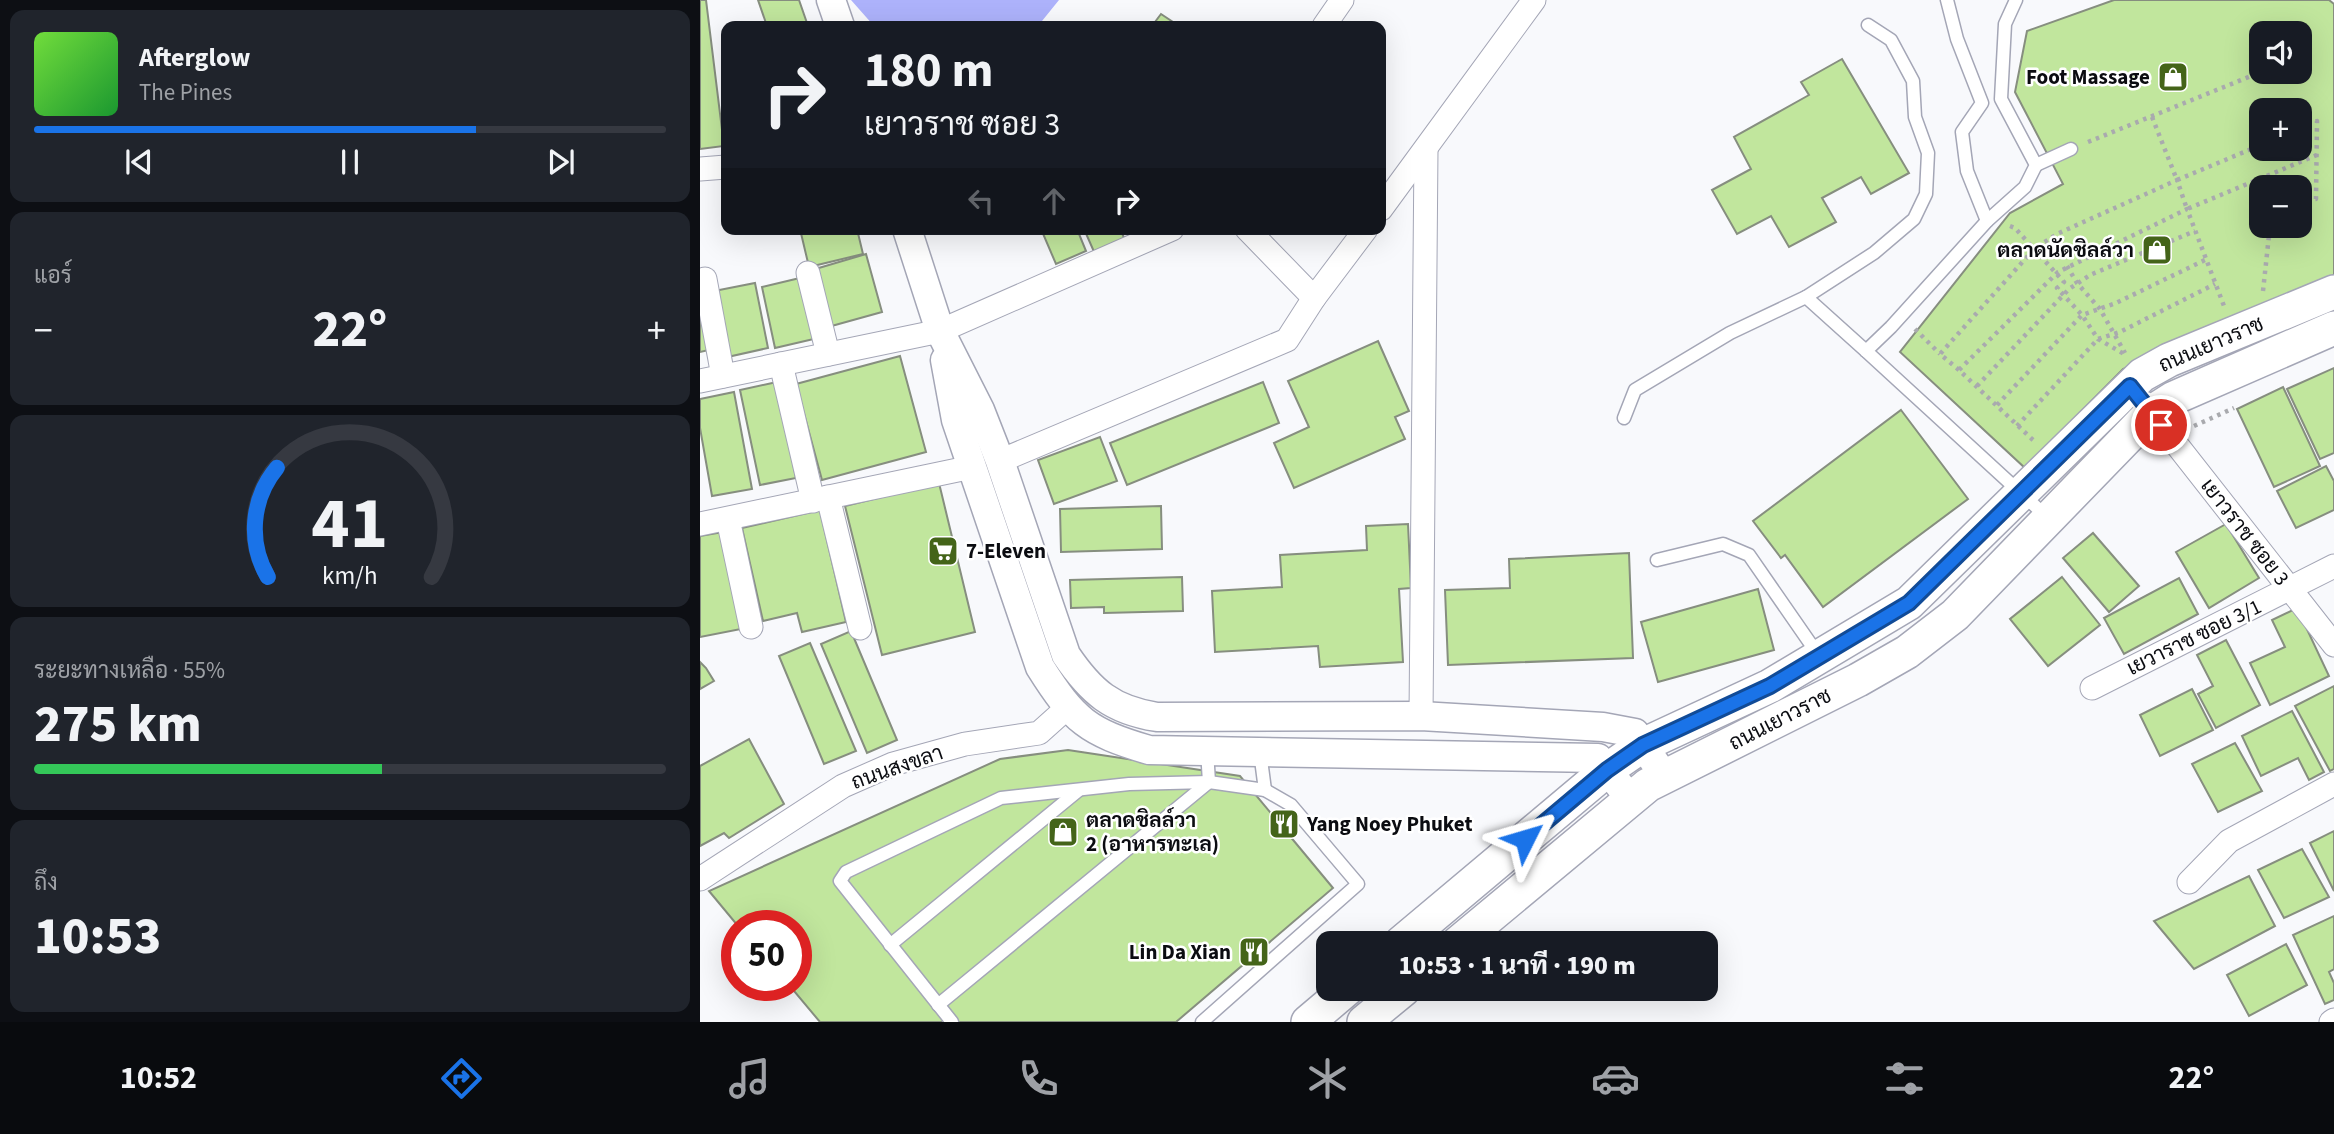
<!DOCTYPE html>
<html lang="th">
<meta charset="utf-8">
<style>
:root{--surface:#171b24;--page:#20242c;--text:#f1f3f6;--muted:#9ea1a6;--line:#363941;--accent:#1a73e8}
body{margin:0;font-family:"Source Sans 3",Sarabun,sans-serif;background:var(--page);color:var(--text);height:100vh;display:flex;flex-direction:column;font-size:26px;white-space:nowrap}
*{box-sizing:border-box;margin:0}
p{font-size:23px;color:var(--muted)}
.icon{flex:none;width:38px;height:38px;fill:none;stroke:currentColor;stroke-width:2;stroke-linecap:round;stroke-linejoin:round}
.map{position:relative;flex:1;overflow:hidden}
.panel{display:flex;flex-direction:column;gap:10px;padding:10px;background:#0d0f14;width:700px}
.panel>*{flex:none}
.guide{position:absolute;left:21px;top:21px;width:665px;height:214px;border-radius:14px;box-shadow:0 7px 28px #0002;background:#171b24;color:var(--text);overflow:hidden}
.controls{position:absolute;left:1549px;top:21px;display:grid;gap:14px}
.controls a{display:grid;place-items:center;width:63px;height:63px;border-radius:14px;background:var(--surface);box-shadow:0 7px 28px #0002;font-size:35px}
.speed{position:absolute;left:21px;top:910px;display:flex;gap:14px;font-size:35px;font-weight:700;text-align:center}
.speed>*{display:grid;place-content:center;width:91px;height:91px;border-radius:50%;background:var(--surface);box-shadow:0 7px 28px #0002;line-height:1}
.speed .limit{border:10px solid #d22;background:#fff;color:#111}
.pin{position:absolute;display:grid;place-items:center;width:60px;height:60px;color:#fff;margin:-30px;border:4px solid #fff;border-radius:50%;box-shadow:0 2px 7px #0007}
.me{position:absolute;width:77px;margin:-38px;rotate:50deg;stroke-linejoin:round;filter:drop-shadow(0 0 5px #0008)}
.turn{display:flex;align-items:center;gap:24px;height:147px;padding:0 28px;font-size:32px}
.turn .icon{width:91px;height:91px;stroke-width:2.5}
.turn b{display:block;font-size:49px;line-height:60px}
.lanes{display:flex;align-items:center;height:66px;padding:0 28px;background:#0003;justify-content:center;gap:35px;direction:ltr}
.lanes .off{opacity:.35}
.big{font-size:52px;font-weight:800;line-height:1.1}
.panel .tile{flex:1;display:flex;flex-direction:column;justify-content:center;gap:10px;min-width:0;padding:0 24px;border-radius:14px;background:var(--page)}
.panel .dial{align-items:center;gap:0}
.dial svg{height:182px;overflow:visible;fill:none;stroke:var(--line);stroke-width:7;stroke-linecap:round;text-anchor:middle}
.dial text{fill:var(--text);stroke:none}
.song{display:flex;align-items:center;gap:21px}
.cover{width:84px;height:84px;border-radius:10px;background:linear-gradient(135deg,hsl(100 70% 55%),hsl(130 70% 35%))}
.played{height:7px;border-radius:4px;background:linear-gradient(90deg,var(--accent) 70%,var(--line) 70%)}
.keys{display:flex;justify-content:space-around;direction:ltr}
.heat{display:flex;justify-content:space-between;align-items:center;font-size:38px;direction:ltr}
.charge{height:10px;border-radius:5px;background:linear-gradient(90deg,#34c759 55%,var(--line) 0)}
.trip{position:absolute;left:616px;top:931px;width:402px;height:70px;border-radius:14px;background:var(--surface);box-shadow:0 7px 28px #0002;font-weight:800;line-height:70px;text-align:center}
.dock{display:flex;height:112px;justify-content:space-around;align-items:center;background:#090b0e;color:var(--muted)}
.dock .icon{width:49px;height:49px}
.dock .selected{color:var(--accent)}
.dock b{font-size:32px;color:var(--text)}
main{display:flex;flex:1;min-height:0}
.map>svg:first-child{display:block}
.water{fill:#adb2fb}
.building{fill:#c1e69d;stroke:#868e7f;stroke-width:2;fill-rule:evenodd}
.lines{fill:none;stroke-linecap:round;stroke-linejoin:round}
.service-casing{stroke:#a4a6b6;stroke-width:15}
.minor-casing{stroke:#a4a6b6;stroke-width:25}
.tertiary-casing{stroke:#a4a6b6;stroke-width:31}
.secondary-casing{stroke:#a4a6b6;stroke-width:36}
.path{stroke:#a9aaae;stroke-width:4.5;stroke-dasharray:3.5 5;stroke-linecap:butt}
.service{stroke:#fff;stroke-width:12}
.minor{stroke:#fff;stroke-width:23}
.tertiary{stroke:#fff;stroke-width:28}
.secondary{stroke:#fff;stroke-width:33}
.route-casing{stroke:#114b97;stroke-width:18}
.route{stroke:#1a73e8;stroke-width:12}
.labels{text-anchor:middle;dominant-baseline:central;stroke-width:5;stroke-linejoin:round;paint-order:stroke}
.poi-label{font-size:21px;font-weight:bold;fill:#0b0c11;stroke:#fff;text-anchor:end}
.street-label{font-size:21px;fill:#0b0c11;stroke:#fff}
</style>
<main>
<section class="panel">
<div class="tile">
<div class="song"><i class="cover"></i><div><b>Afterglow</b><p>The Pines</p></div></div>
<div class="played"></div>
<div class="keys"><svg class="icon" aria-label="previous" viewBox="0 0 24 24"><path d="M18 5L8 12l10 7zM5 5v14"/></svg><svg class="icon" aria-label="pause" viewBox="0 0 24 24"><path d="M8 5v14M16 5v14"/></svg><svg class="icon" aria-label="next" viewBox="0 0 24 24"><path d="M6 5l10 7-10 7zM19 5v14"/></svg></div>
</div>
<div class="tile"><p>แอร์</p>
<div class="heat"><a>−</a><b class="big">22°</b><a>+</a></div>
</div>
<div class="tile dial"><svg viewBox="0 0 100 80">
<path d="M14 69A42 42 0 1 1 86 69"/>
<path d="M14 69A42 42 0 0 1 18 21" stroke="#1a73e8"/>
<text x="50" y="56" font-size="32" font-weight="700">41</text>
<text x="50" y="72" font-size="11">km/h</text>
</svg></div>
<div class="tile"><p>ระยะทางเหลือ · 55%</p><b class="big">275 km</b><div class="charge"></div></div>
<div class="tile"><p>ถึง</p><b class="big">10:53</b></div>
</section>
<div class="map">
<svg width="1634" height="1022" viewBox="0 0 1634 1022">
<rect width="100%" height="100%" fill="#f8f9fc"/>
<polygon class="water" points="151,0 359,0 342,21 341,26 174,26"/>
<g class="building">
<polygon points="0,0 6,0 24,146 0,149"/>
<polygon points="58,0 99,0 108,26 67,26"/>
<path d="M 1414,0 L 1629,0 L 1634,4 L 1634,275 L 1423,369 L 1325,468 L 1200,352 L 1310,213 L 1363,184 L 1315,92 L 1327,31 ZM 1561,33 L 1600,33 L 1600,72 L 1561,72 ZM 1561,110 L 1600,110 L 1600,149 L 1561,149 ZM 1561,187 L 1600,187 L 1600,226 L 1561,226 Z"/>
<polygon points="461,14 479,26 452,26"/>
<polygon points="1142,59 1209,173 1171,194 1161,177 1122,198 1136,222 1089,247 1071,216 1037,234 1012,190 1051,169 1034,137 1109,95 1101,82"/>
<polygon points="100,229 157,229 163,254 109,267"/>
<polygon points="341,229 377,229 386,251 356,264"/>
<polygon points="384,229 420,229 426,242 395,254"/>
<polygon points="166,254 182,312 128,327 112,270"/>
<polygon points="104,277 118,338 75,348 62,287"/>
<polygon points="55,283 68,348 23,358 9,292"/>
<polygon points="0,294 13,349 0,352"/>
<polygon points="678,341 709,411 695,417 705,439 594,488 574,443 609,427 588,381"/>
<polygon points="200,356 226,452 122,480 96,384"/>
<polygon points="1634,368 1634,453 1620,459 1587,389"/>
<polygon points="77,382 96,478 60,485 40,390"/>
<polygon points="563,382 579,423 427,485 410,443"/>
<polygon points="1583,387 1620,466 1574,487 1537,409"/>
<polygon points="34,392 52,489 12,496 0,428 0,399"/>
<polygon points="1201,410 1268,499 1123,607 1085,555 1081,558 1053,521"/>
<polygon points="400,437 417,481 354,504 338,460"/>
<polygon points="1626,466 1634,481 1634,510 1596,528 1577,491"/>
<polygon points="239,483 275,632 182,655 145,506"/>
<polygon points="461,506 462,549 361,552 360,509"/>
<polygon points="120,510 146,622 102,632 97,613 63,621 42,528"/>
<polygon points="708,524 711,588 699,589 703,662 620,667 618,646 515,652 512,591 582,587 580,555 667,550 666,526"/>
<polygon points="1526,524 1559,578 1509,608 1476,552"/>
<polygon points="23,532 41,629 0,637 0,536"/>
<polygon points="1393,533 1439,586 1409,612 1363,558"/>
<polygon points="929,553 933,658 748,665 745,590 810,588 809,559"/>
<polygon points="482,577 483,611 404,613 404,607 371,608 370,580"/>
<polygon points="1362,577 1400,625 1348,666 1310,619"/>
<polygon points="1479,578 1498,614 1424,654 1404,618"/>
<polygon points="1058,589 1074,650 958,682 941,622"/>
<polygon points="1597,608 1629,676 1570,705 1550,663 1585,647 1572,620"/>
<polygon points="151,631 197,740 167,753 121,644"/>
<polygon points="1526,640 1560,705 1516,728 1498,694 1513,686 1497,655"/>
<polygon points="110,643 156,751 124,764 79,656"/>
<polygon points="0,662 6,668 14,681 0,689"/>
<polygon points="1634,686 1634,769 1630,771 1595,706"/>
<polygon points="1492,689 1513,730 1460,756 1440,715"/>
<polygon points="1592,711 1624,772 1609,780 1598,758 1561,776 1542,736"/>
<polygon points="49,739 84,804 29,838 24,833 0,846 0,766"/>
<polygon points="1535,743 1562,791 1518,812 1492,764"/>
<polygon points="368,750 540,776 633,888 476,1022 120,1022 89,985 96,985 96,926 38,926 9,891 300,759"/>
<polygon points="1634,831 1634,891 1610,843"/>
<polygon points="1602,849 1629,897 1584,918 1558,870"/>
<polygon points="1549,876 1575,926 1494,969 1454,921"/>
<polygon points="1634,916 1634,969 1629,972 1634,983 1634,1000 1625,1004 1593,935"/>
<polygon points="1586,944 1607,985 1549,1016 1527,975"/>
</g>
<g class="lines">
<g class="service-casing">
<g id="service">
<polyline points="1247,0 1257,39 1282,103 1262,132 1267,171 1287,221"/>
<polyline points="1316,0 1305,24 1301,99 1336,165 1325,187 1287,221 1191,327 1166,351 1347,517"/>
<polyline points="1336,165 1371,149"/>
<polyline points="1166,351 1106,297 1174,253 1214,219 1226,194 1228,153 1215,117 1213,81 1191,40 1168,25"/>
<polyline points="924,418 935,390 1030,333 1106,297"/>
<polyline points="957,560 1023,544 1049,555 1119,656"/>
<polyline points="560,752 565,790"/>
<polyline points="190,945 379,790"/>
<polyline points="238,1005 509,782 507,751"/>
<polyline points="252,1022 140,881 146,872 301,798 429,784 509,782 565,790 591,805 658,884 502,1022"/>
</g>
</g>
<g class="minor-casing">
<g id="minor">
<polyline points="624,26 642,0"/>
<polyline points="0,169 26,167"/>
<polyline points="681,209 834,0"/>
<polyline points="547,229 614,298"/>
<polyline points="108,273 128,354"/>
<polyline points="5,279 23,376"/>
<polyline points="81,364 113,501"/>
<polyline points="0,381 240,331 472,229"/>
<polyline points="1444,403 1634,645"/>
<polyline points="300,461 587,340 614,298 666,229"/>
<polyline points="128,497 160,628"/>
<polyline points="28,519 51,627"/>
<polyline points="0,524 272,467"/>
<polyline points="1392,688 1634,566"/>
<polyline points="721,716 726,150"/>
<polyline points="0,879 143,786 193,764 265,744 339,733 368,707"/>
<polyline points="1489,882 1529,841 1634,784"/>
<polyline points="1631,1022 1634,1020"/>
</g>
</g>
<g class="tertiary-casing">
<g id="tertiary">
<polyline points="131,0 140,26"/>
<path d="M 207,229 L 240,331 L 280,410 L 300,461 L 366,655 C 391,692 412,710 457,717 L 721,716 L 903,727 L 935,733 L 964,776"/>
<path d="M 245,360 L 256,420 L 340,667 C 374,721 388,732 449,750 L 898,758 L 931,800"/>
</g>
</g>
<g class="secondary-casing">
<g id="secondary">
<polyline points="701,943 907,770 943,745 1070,686 1209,603 1442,375 1469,360 1634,292"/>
<polyline points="758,943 948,785 1158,680 1207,652 1255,615 1452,412 1474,398 1634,328"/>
<polyline points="608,1022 647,989"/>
<polyline points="664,1022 704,989"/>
</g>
</g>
<g class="path">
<polyline points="1600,56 1605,54"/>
<polyline points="1452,117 1477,180 1561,145"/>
<polyline points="1600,128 1617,121 1616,199 1600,200"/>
<polyline points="1388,142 1561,72"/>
<polyline points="1310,226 1315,228 1364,282 1357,288 1382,315 1398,339 1424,354"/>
<polyline points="1367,266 1377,283 1400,309 1425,353"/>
<polyline points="1563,291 1570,226"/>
<polyline points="1215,329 1240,354"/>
<polyline points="1259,370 1240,354 1335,248 1359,233 1477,180 1487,209 1617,155"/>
<polyline points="1277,386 1369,289 1390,275 1495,231"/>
<polyline points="1297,405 1382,315 1416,303 1505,260"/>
<polyline points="1317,426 1398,339 1420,332 1515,284"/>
<polyline points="1494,426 1534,408"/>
<polyline points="1333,440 1259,370 1358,272 1487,209 1524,306"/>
</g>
<use href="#service" class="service"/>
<use href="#minor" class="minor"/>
<use href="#tertiary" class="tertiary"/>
<use href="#secondary" class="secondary"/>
</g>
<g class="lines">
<g class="route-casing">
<polyline id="route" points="825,839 907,770 943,745 1070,686 1209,603 1430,386 1461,425"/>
</g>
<use href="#route" class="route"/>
</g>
<defs>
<g id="shop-square" transform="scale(1.575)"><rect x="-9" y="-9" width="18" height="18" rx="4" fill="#446419" stroke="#fff"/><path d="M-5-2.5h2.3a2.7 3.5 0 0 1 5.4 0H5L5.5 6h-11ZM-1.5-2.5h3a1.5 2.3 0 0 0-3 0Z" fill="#fff"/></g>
<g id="supermarket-square" transform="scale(1.575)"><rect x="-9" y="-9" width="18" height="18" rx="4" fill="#446419" stroke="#fff"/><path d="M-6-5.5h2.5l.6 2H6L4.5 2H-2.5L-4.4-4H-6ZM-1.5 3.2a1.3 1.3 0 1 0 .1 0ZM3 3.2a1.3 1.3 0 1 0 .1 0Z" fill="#fff"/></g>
<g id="restaurant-square" transform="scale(1.575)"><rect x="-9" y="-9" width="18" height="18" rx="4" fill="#446419" stroke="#fff"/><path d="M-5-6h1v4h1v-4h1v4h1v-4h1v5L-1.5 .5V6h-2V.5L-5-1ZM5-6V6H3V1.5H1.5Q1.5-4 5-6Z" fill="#fff"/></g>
</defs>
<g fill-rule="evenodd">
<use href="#shop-square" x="1473" y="77"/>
<use href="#shop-square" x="1457" y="250"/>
<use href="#supermarket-square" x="243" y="551"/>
<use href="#restaurant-square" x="584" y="824"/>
<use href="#shop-square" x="363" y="832"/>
<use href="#restaurant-square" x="554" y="952"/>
</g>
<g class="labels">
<g class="poi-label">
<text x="1450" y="77">Foot Massage</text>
<text x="1434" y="250">ตลาดนัดชิลล์วา</text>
<text x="266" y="551" text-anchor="start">7-Eleven</text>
<text x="386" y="820" text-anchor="start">ตลาดชิลล์วา<tspan x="386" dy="24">2 (อาหารทะเล)</tspan></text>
<text x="607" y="824" text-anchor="start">Yang Noey Phuket</text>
<text x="531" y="952">Lin Da Xian</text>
</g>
<g class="street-label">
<text transform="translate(1511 344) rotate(-23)">ถนนเยาวราช</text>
<text transform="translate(1545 532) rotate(52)">เยาวราช ซอย 3</text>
<text transform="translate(1494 637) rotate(-26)">เยวาราช ซอย 3/1</text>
<text transform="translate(1080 719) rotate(-27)">ถนนเยาวราช</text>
<text transform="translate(197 767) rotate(-19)">ถนนสงขลา</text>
</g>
</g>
</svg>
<div class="controls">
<a><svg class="icon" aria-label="sound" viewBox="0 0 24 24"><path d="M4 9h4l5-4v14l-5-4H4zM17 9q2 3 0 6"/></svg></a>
<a>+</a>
<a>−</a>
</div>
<div class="speed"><div class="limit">50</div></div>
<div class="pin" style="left:1461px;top:425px;background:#d93025"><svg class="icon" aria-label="arrive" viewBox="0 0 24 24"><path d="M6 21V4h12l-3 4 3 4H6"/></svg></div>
<svg class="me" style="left:825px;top:839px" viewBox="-20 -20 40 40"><path d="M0-17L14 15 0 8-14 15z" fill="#1a73e8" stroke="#fff" stroke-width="4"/></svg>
<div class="trip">10:53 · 1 นาที · 190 m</div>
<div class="guide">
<div class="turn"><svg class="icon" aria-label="right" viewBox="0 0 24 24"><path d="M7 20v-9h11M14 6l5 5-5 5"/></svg><div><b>180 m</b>เยาวราช ซอย 3</div></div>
<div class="lanes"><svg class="icon off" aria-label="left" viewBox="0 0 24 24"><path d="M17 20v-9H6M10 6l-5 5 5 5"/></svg><svg class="icon off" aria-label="ahead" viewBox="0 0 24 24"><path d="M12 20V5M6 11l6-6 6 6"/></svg><svg class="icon" aria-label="right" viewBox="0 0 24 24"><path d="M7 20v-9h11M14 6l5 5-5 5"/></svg></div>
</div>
</div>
</main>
<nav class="dock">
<b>10:52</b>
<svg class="icon selected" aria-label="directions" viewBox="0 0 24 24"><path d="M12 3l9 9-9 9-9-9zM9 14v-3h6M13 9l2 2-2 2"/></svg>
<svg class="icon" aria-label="music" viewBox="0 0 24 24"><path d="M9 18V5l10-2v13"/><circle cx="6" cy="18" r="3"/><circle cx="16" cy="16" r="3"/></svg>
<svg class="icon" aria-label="phone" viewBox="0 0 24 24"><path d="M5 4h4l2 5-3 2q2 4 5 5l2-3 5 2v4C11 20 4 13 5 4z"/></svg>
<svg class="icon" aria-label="climate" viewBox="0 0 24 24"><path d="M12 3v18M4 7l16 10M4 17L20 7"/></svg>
<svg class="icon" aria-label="car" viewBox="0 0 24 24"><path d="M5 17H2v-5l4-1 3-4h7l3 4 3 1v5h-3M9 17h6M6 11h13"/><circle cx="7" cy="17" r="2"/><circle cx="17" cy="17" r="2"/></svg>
<svg class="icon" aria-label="filters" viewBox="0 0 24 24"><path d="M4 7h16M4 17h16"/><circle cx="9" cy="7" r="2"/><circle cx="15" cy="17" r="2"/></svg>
<b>22°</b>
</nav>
